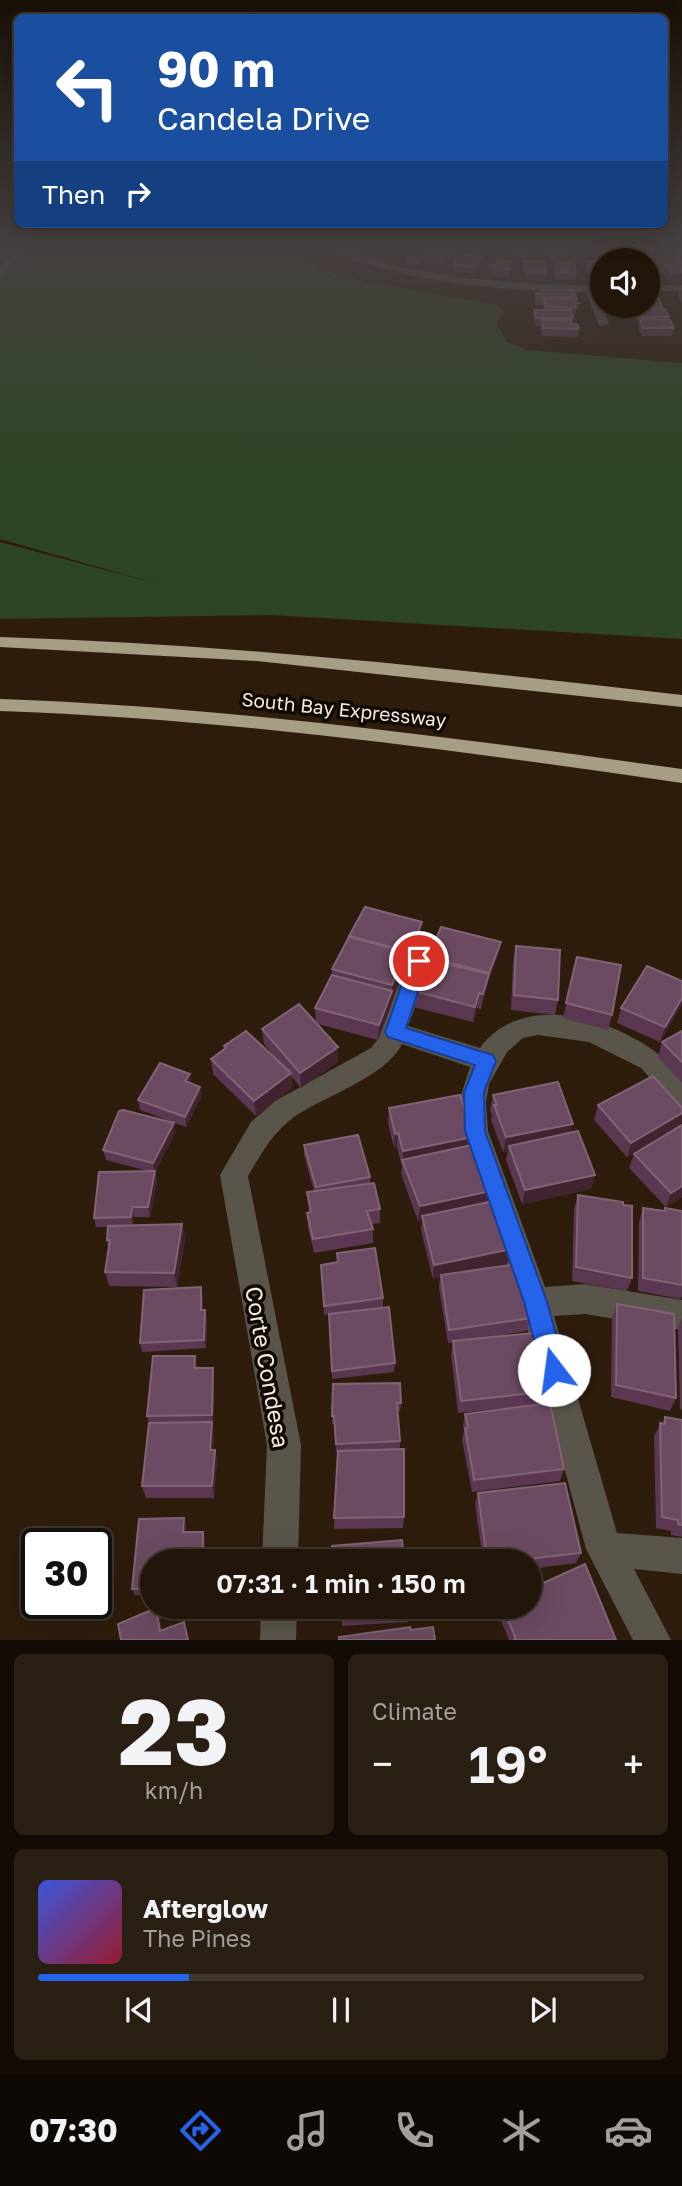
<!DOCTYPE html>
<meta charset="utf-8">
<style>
:root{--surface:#22160a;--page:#2a1f13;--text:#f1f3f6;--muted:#a29f9c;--line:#3f352b;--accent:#2563eb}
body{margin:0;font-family:"Golos Text",sans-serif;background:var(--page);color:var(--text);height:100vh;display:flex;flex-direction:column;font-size:26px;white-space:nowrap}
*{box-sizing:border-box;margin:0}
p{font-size:23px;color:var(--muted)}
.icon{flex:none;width:38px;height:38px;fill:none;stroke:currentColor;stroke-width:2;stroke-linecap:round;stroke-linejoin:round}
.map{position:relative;height:1640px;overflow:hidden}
.side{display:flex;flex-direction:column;gap:14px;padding:14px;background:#130c06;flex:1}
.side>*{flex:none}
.banner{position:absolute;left:14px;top:14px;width:654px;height:214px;border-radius:10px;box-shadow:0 7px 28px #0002,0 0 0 2px var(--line);background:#1a4fa0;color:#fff;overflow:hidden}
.controls{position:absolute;left:590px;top:248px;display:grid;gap:14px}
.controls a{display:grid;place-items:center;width:70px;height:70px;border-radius:50%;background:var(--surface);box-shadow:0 7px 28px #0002,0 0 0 2px var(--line);font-size:35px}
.speed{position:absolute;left:21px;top:1528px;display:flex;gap:14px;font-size:35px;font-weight:700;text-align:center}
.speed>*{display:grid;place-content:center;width:91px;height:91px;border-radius:50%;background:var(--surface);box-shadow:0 7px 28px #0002,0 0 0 2px var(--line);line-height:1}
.speed .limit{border:4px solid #111;border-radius:10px;background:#fff;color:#111}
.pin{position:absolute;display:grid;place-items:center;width:60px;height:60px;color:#fff;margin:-30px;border:4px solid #fff;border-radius:50%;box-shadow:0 2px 7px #0007}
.me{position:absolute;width:77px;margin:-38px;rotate:345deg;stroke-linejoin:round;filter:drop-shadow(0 0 5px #0008)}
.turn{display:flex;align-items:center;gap:24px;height:147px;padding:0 28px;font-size:32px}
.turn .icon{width:91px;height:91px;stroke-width:2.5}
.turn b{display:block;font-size:49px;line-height:60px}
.then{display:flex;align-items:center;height:66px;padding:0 28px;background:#0003;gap:14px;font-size:26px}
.big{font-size:52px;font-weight:600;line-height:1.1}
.side .widget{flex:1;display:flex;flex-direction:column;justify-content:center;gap:10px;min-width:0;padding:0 24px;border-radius:10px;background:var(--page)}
.side .dial{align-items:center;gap:0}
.dial b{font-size:91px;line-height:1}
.song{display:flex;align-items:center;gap:21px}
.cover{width:84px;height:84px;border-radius:10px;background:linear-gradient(135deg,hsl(230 70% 55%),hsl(350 70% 35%))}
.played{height:7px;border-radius:4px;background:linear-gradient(90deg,var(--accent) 25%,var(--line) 25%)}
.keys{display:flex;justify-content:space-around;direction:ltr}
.heat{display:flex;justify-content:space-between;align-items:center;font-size:38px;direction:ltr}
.side .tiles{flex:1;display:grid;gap:14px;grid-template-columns:1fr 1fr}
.widget:last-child{grid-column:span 2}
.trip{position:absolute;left:140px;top:1549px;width:402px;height:70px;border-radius:35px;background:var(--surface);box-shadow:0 7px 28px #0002,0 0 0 2px var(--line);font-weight:600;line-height:70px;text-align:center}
.menu{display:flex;height:112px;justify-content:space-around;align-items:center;background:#0e0904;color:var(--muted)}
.menu .icon{width:49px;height:49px}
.menu .on{color:var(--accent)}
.menu b{font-size:32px;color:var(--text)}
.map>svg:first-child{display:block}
.green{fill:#2d4524}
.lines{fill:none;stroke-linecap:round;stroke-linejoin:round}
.street{fill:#59554b;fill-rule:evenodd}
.highway{fill:#a69e84;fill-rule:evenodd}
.wall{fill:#5c3752}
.shaded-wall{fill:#422430}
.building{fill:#6c4a61;stroke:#826375;stroke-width:2}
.route{fill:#2563eb;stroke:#184099;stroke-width:2}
.labels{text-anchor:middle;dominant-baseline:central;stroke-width:7;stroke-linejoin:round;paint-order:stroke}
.street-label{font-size:19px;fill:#f6eae0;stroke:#110904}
.near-street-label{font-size:23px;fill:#f6eae0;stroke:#110904}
</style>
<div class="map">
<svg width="682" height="1640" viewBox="0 0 682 1640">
<rect width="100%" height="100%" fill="#2e1d0d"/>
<polygon class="green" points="0,246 278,246 291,256 309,261 321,270 372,283 498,305 503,312 496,324 507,341 527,350 682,363 682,639 272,615 0,619 0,542 158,584 0,539"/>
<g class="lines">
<g class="street">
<polygon points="20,246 30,246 0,276 0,267"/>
<path d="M 322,246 L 336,246 L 395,266 L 462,278 L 532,284 L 602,286 L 602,292 L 597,292 L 609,324 L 599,326 L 586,292 C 511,291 438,285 367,264 C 352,260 334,255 322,246 Z"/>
<polygon points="675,246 682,249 682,256 664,247"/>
<rect x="648" y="285" width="34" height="6"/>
<path d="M 425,938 L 433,941 L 437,947 L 408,1026 L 480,1048 C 526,983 641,1025 682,1077 L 682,1107 L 673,1104 L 641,1068 L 589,1042 L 538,1035 L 523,1038 L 507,1052 L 489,1084 L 486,1103 L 488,1131 L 545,1287 L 585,1284 L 682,1300 L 682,1330 L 585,1314 L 554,1316 L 617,1533 L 682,1538 L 682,1574 L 634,1569 L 671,1640 L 633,1640 L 586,1549 L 520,1302 L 462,1131 L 460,1098 L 470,1067 L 402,1044 C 386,1077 324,1096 294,1117 C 273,1132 261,1154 248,1176 L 301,1445 L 298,1561 L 262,1561 L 267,1445 L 220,1175 L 251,1122 L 275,1101 L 371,1048 L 378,1039 L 413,947 L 417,941 Z"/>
<polygon points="261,1606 297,1606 296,1640 260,1640"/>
</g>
<g class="highway">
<path d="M 0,637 C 229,644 455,669 682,695 L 682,707 L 257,661 L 0,647 Z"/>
<path d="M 0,699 C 229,707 455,738 682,769 L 682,783 C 455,750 229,719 0,711 Z"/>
</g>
</g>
<g class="wall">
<polygon points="367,246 393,246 393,252 380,254 367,250"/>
<polygon points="394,246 420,246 420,248 403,251"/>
<polygon points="463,246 485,246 481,252 462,251"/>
<polygon points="487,246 511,246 506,254 486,252"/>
<polygon points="537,246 537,253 530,253 529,258 513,256 514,249"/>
<polygon points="542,246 564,246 566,250 565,257 545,257"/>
<polygon points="612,246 647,246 649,248 649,250 670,257 682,257 682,280 670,281 662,274 662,272 654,265 655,263 648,261 640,261 636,258 636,256 618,257 611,250"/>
<polygon points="452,253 451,260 440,267 423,261 419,264 406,262 406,258 424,257 424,254"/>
<polygon points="512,261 509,277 495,277 496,275 487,272 488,265"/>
<polygon points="524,261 547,272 546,280 526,280 523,268"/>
<polygon points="587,262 602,262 602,281 590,281 586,269"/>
<polygon points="556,263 576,273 575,280 555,280"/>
<polygon points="453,264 481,264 473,274 453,272"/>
<polygon points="541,290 574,290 578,303 575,315 572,315 573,324 579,329 578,337 542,336 541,326 536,326 533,317 534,310 544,310 543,305 536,305 535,301 536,293 540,293"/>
<polygon points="648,290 654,297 654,299 662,307 662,309 669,317 668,320 674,328 672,336 642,336 638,327 639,325 634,316 634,314 626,314 622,306 648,306"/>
<polygon points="679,290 682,290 682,303 678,297"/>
<polygon points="421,932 409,962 407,961 406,968 392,1000 391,1006 378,1040 318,1024 338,1047 338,1062 301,1088 292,1077 292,1088 256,1116 213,1074 211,1059 224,1050 224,1046 277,1060 264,1044 262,1029 316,1022 315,1008 332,975 332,969 349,936"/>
<polygon points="516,946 558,1000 555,1015 511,1010 513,962"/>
<polygon points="499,952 488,982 481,1009 477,1008 473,1022 413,1007 414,991 429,957"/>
<polygon points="577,957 612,1015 608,1030 563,1018"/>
<polygon points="682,981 660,1042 617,1023 621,1008"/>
<polygon points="682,1031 682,1083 658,1057 662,1042"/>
<polygon points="190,1074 191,1084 200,1087 201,1097 186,1127 140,1110 138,1100"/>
<polygon points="493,1095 573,1124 570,1132 595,1175 591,1189 522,1204 506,1160 508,1151 503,1152 491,1120 492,1115 490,1110"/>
<polygon points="598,1105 680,1126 627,1157 594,1120"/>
<polygon points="389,1108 473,1137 472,1145 491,1191 489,1202 508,1263 476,1270 531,1318 527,1331 490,1337 543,1377 541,1383 543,1392 539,1405 458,1413 451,1354 453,1342 448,1343 439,1288 440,1277 433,1279 421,1230 422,1220 418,1221 401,1174 402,1165 397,1148 394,1148 388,1123"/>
<polygon points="682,1125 682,1197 666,1207 629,1168 634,1154"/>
<polygon points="175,1133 155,1172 157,1181 150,1217 134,1217 133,1225 182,1224 185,1238 177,1287 109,1286 105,1272 108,1247 107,1240 108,1227 96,1227 94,1218 148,1171 106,1160 103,1150"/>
<polygon points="304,1145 370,1177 370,1183 380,1209 380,1223 372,1224 373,1229 373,1243 314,1253 308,1227 307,1213 309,1213 307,1192 314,1191 304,1155"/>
<polygon points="578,1195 632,1278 627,1291 572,1281 574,1209"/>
<polygon points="643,1208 664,1211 665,1208 682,1211 682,1296 680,1299 638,1291 639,1222"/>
<polygon points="337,1253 383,1298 383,1307 324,1315 321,1265 337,1262"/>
<polygon points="203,1296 203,1310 207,1319 206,1348 142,1352 140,1343"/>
<polygon points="617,1304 676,1398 670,1411 611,1397 612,1317"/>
<polygon points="329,1314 395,1363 394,1372 332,1379"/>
<polygon points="682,1318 682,1410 680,1409 678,1327"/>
<polygon points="195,1356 197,1368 214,1377 213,1424 212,1424 214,1434 213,1450 215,1450 217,1461 214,1498 146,1498 142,1486 149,1423 147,1416"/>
<polygon points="333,1384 401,1403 400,1411 398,1411 404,1517 403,1528 334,1529 338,1452 336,1452 334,1424 332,1424"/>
<polygon points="465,1414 564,1469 560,1481 472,1492 462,1440 464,1431 463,1426"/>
<polygon points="665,1417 682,1420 682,1537 671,1535 671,1531 656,1528 654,1436"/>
<polygon points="478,1493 581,1553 576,1563 530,1569 530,1561 483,1561 475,1504"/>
<polygon points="184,1518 186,1525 186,1532 203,1532 205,1539 205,1561 152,1561 152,1595 135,1595 132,1589"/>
<polygon points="336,1606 409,1606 410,1612 408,1622 342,1626 342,1616 336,1611"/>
<polygon points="500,1606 530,1606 616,1640 509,1640 498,1613"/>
</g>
<g class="shaded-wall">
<polygon points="386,246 393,246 393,252 380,254 380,247"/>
<polygon points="403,246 420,246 420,248 403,251"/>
<polygon points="507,246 511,246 506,254 507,247"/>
<rect x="530" y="246" width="7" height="7"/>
<polygon points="452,253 451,260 440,267 440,260"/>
<polygon points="670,255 669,262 656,258 655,263 648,264 648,261 645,261 645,257"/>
<polygon points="482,257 481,264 473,274 473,267"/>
<polygon points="682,272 682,280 670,281 672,273"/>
<polygon points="422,922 421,932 409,962 410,952"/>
<polygon points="501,942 499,952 488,982 481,1009 483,994 489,973"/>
<polygon points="407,952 406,968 392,1000 391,1006 378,1040 379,1025 392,991 392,985"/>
<polygon points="479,993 477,1008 473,1022 475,1007"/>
<polygon points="682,998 682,1005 660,1042 665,1027"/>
<polygon points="338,1047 338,1062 301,1088 300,1073"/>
<polygon points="291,1073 292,1088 256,1116 254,1101"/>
<polygon points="190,1074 191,1084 185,1081"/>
<polygon points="200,1087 201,1097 186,1127 185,1117"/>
<polygon points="682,1113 682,1120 680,1126 627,1157 631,1143"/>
<polygon points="174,1123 175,1133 155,1172 157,1181 150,1217 148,1207 155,1173 153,1163"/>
<polygon points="573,1124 569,1139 509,1146 508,1151 503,1152 506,1137"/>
<polygon points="398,1133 397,1148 394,1148 395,1134"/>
<polygon points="473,1137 471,1152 403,1160 403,1151"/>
<polygon points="595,1175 591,1189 522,1204 525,1190"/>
<polygon points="682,1186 682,1197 666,1207 671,1193"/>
<polygon points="491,1191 488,1206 422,1216 422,1220 418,1221 420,1206"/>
<polygon points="132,1207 134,1217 133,1227 131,1217"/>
<polygon points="182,1224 185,1238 177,1287 174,1273"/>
<polygon points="511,1249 508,1263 441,1277 441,1275 440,1277 433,1279 434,1265"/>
<polygon points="201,1287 203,1296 202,1319 201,1310"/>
<polygon points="205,1310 207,1319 206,1348 204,1340"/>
<polygon points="213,1368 214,1377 213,1424 212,1415"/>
<polygon points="212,1422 214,1434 212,1461 210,1450"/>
<polygon points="215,1450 217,1461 214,1498 212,1486"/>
<polygon points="184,1518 186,1525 185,1539 183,1532"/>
<polygon points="203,1532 205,1539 205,1561 203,1561"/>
<polygon points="156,1608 160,1618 164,1640 160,1631"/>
</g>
<g class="building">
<polygon points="515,246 533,246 530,246 530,250 514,249"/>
<polygon points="544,246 564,246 566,250 546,250"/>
<polygon points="615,246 647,246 649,248 619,249"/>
<polygon points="662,249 670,255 645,257 637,250"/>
<polygon points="438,250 452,253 440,260 424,254 432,254"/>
<polygon points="462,254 482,257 473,267 453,264"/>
<polygon points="418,256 424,257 419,261 406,258"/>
<polygon points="680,256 682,257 682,263 664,265 656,258"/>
<polygon points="498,260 512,261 510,269 496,270 496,267 488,265 496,264"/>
<polygon points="524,261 544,261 547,272 526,272"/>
<polygon points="592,261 602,262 602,273 591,273 587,262"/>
<polygon points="556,263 574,263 576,273 556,272"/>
<polygon points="682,265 682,272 672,273 663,266"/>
<polygon points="541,290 574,290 577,300 570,292 572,298 537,297 536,293 542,293"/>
<polygon points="648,290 651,290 654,297 648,297"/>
<polygon points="544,299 574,300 578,303 574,303 576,308 546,307"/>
<polygon points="648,299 659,299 662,307 627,306 648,306"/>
<polygon points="635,309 665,309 669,317 639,317"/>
<polygon points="534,310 571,310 573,318 536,318"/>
<polygon points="640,319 670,320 674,328 643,328"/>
<polygon points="542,320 571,320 572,324 577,324 579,329 543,328"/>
<polygon points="365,907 422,922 410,952 349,936"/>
<polygon points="441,927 501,942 489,973 429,957"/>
<polygon points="349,937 407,952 392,985 332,969"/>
<polygon points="516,946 560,950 558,1000 514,995"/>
<polygon points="577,957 621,965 612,1015 566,1003"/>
<polygon points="426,959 489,974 483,994 479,993 475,1007 414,991"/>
<polygon points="647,966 682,981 682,998 665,1027 621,1008"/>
<polygon points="332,975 392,991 379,1025 315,1008"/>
<polygon points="299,1004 338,1047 300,1073 262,1029"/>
<polygon points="246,1031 291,1073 254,1101 211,1059 226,1048 224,1046"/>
<polygon points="682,1031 682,1062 662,1042"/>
<polygon points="160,1063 190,1074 185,1081 200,1087 185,1117 138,1100"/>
<polygon points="653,1076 682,1108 682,1113 631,1143 598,1105"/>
<polygon points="558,1082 573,1124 506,1137 494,1105 497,1105 493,1095"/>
<polygon points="460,1095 473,1137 403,1151 398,1133 395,1134 389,1108"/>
<polygon points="123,1110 174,1123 153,1163 103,1150 119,1111"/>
<polygon points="682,1125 682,1186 671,1193 634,1154"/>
<polygon points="578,1131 595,1175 525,1190 509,1146"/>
<polygon points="358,1135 370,1177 316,1187 304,1145"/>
<polygon points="472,1145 491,1191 420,1206 402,1160"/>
<polygon points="155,1171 148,1207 132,1207 131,1217 94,1218 99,1172"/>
<polygon points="374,1183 380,1209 367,1211 373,1229 313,1239 307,1213 311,1212 307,1192"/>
<polygon points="578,1195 623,1202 623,1205 632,1206 632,1278 576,1267"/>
<polygon points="494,1201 511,1249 434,1265 422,1216"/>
<polygon points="643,1208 665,1211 665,1208 682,1211 682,1285 643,1278"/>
<polygon points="182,1224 174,1273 105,1272 110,1240 107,1240 108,1226"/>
<polygon points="375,1248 383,1298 324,1306 321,1265 338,1262 337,1253"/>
<polygon points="517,1264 531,1318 449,1330 441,1275"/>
<polygon points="201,1287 201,1310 205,1310 204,1340 140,1343 144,1290"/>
<polygon points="617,1304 674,1314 676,1398 616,1385"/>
<polygon points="389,1307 395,1363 332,1371 329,1314"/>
<polygon points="533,1333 543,1377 539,1377 543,1392 461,1401 453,1341"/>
<polygon points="153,1356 195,1356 194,1368 213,1368 212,1415 147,1416"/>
<polygon points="400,1383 401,1403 397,1403 400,1441 336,1444 334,1416 332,1416 333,1384"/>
<polygon points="550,1403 564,1469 474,1480 465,1428 468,1427 465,1414"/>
<polygon points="665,1417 682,1420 682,1525 678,1524 678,1520 662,1517 660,1423 665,1424"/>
<polygon points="212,1422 210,1450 215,1450 212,1486 142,1486 149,1423"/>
<polygon points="404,1449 404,1517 334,1518 338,1451"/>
<polygon points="565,1483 581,1553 511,1561 487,1561 478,1493"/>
<polygon points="184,1518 183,1532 203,1532 203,1561 152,1561 152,1588 132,1589 139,1519"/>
<polygon points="402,1540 404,1561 332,1561 332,1546"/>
<polygon points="585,1564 616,1640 513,1640 516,1639 502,1606 530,1606 530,1589"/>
<polygon points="409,1606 410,1612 342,1617 341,1606"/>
<polygon points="156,1608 160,1631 184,1622 188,1640 121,1640 118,1624"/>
<polygon points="410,1627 411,1630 433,1627 435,1640 339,1640 339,1637"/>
</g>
<linearGradient id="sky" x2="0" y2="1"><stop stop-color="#191007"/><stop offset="0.52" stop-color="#464040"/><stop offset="1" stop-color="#464040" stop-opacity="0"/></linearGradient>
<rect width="682" height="476" fill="url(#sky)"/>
<polygon class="route" points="419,954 425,956 428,961 406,1028 493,1055 496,1061 484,1092 485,1131 547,1302 566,1370 562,1378 554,1382 545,1378 542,1370 524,1302 465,1131 464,1092 475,1065 388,1037 385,1032 410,961 413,956"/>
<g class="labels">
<g class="street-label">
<text transform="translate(344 709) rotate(6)">South Bay Expressway</text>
</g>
<g class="near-street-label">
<text transform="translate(268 1367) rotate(80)">Corte Condesa</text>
</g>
</g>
</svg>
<div class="controls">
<a><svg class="icon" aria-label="sound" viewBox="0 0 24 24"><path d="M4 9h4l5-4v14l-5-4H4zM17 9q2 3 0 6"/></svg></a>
</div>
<div class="speed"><div class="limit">30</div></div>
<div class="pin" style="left:419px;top:961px;background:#d93025"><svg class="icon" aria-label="arrive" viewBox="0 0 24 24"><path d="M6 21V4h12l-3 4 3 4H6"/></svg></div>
<svg class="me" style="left:554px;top:1370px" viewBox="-20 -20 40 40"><circle r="19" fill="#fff"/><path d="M0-13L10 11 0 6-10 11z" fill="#2563eb"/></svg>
<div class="trip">07:31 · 1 min · 150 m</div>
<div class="banner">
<div class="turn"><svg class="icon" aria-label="left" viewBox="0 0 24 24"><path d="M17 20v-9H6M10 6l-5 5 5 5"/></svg><div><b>90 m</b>Candela Drive</div></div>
<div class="then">Then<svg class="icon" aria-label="right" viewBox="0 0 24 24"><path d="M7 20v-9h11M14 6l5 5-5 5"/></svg></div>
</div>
</div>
<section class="side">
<div class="tiles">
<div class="widget dial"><b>23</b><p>km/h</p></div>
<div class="widget"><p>Climate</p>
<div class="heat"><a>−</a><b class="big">19°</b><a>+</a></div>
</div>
<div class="widget">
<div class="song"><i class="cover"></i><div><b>Afterglow</b><p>The Pines</p></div></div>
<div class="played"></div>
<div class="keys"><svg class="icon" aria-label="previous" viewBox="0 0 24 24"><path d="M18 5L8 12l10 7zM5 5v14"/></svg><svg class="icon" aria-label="pause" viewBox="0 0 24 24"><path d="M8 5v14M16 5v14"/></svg><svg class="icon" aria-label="next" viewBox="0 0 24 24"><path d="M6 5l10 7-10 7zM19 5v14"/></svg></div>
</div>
</div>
</section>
<nav class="menu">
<b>07:30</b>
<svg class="icon on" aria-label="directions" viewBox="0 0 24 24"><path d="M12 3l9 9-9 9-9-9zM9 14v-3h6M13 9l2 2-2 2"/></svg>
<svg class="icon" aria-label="music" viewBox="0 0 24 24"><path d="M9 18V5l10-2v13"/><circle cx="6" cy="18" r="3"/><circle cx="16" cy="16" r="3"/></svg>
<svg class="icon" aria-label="phone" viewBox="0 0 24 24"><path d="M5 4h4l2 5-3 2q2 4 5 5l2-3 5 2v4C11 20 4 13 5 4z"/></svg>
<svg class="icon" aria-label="climate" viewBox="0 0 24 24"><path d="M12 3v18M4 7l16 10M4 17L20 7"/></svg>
<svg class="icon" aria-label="car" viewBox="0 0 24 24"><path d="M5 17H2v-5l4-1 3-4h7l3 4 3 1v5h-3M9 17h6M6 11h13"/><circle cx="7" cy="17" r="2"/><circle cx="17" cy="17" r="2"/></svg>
</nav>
